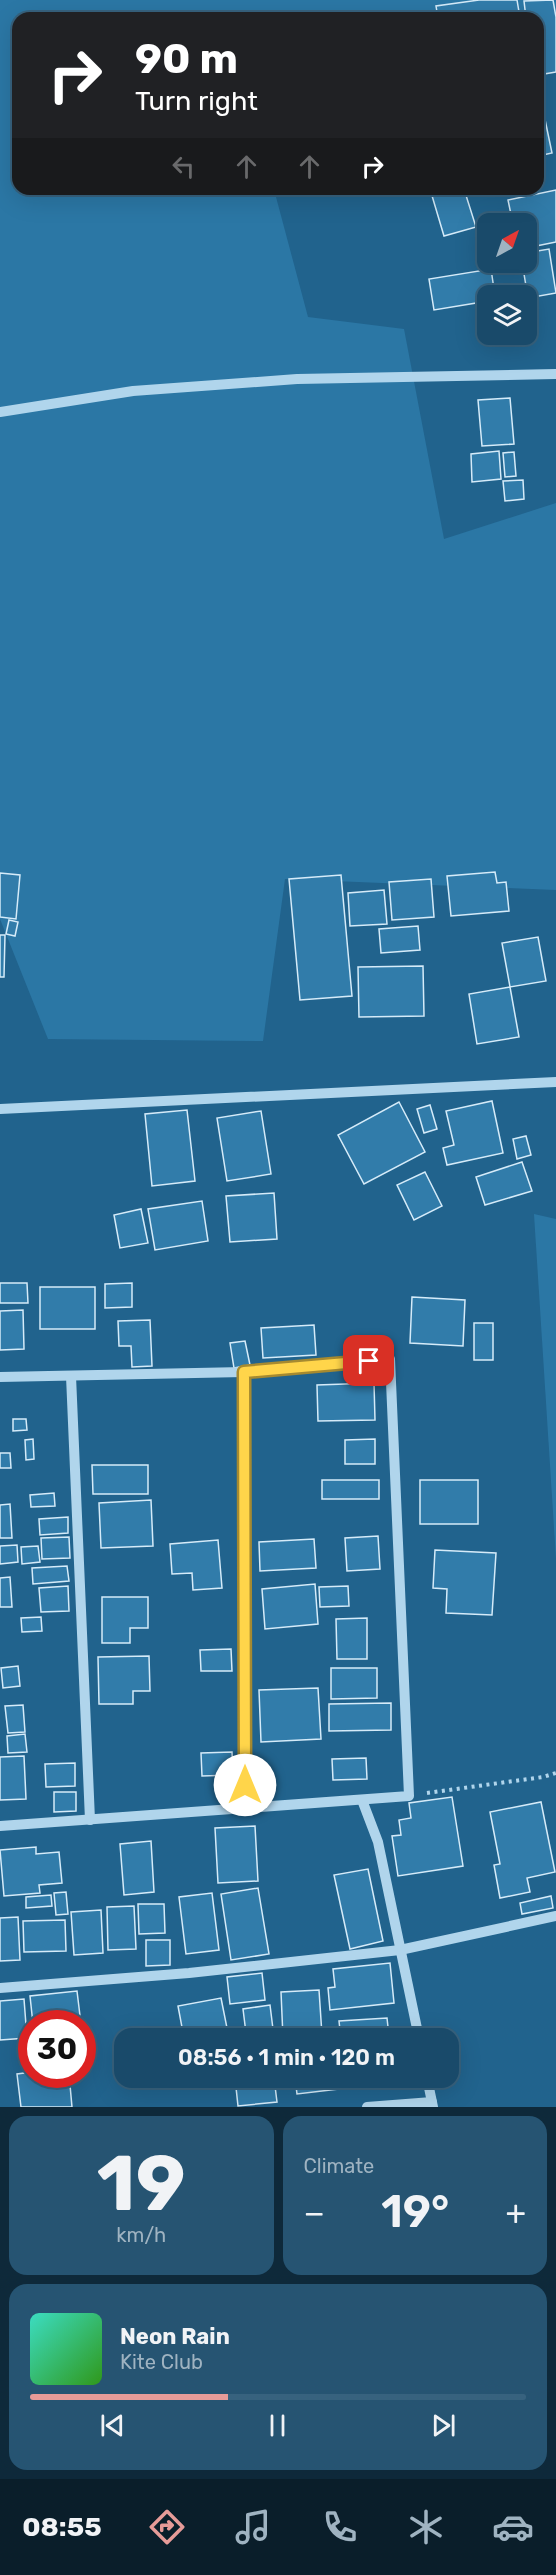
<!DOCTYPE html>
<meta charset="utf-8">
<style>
:root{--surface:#194a6a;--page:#265472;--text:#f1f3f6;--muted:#9fb3c1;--line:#37627e;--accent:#e69b98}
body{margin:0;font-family:Rubik,sans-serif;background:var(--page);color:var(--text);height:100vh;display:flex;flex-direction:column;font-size:22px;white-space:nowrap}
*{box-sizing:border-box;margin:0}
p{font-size:20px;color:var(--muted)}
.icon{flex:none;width:33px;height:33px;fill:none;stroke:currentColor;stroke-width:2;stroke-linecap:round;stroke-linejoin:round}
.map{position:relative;height:2107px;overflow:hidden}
.drawer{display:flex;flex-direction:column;gap:9px;padding:9px;background:#0e293a;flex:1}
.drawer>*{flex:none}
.top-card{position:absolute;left:12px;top:12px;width:532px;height:183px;border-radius:18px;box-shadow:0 6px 24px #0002,0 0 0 2px var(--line);background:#202124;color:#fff;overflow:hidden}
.needle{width:39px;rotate:40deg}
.buttons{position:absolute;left:477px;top:213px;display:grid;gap:12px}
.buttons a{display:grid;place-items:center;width:60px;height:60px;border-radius:12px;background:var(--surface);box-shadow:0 6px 24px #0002,0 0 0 2px var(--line);font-size:30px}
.speed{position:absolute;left:18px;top:2010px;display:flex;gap:12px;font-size:30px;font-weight:700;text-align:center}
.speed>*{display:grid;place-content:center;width:78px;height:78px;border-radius:50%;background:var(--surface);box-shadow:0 6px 24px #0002,0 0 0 2px var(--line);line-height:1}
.speed .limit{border:9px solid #d22;background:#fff;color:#111}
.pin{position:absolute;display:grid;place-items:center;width:51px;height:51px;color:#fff;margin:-26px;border-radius:12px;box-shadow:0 3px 9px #0006}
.me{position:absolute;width:66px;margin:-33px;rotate:0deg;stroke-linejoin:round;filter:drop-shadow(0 0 4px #0008)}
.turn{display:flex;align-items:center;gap:21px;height:126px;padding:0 24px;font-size:27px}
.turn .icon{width:78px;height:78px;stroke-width:2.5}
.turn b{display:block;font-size:42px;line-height:51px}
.lanes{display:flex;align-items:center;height:57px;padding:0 24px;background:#0003;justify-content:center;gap:30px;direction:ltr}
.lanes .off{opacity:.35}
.big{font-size:45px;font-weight:600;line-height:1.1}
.drawer .tile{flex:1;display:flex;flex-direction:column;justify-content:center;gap:9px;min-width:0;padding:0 21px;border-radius:18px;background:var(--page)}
.drawer .dial{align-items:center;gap:0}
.dial b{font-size:78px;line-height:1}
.song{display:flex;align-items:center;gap:18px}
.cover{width:72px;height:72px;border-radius:9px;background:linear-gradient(135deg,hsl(170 70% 55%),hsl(110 70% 35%))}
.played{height:6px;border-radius:3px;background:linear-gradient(90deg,var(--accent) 40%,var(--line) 40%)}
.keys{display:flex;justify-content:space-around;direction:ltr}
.heat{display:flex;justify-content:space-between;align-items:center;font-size:33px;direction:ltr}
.drawer .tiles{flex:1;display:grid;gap:9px;grid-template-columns:1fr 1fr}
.tile:last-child{grid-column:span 2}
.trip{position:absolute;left:114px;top:2028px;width:345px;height:60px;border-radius:18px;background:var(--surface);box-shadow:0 6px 24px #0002,0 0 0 2px var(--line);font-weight:600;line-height:60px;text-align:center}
.dock{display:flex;height:96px;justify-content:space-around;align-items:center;background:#0a1e2a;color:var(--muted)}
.dock .icon{width:42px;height:42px}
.dock .current{color:var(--accent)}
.dock b{font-size:27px;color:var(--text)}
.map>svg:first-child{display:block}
.green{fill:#2b77a5}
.building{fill:#317caa;stroke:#d5ebf9;stroke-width:1.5}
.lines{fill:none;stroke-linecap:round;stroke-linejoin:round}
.path{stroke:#b0d5ec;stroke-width:4;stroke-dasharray:3 4.5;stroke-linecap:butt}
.minor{stroke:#b0d5ec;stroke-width:10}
.route-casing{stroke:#a68a30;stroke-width:15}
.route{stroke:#ffd54a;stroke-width:10}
</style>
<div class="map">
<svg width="556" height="2107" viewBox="0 0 556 2107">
<rect width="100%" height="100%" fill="#21638d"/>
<g class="green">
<polygon points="0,0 556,0 556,17 436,6 435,18 18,18 18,189 298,189 276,197 308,317 404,329 444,539 556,503 556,890 285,879 263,1041 48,1039 0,919"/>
<polygon points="534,1214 556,1219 556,1559"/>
</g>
<g class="building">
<polygon points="479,0 517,0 520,18 438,18 436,6"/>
<polygon points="553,0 556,17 556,72 538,75 538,18 526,18 524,1"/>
<polygon points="543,110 552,153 538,156 538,111"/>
<polygon points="430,189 464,189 476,227 444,236"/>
<polygon points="556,190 556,242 526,248 526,224 513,224 508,200"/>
<polygon points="549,249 556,293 528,298 522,262 526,262 526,253"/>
<polygon points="491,269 495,296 488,296 488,301 434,310 429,279"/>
<polygon points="510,398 514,444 482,446 478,400"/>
<polygon points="499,451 501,479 472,482 471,454"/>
<polygon points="514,452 516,476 505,477 503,453"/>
<polygon points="523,480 524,499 505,501 503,481"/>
<polygon points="495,872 497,883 506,882 509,911 451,916 447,876"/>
<polygon points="0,873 20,875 16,919 0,917"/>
<polygon points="341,875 352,996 300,1000 289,879"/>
<polygon points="431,879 434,917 392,920 389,882"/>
<polygon points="384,890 387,924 350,926 348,893"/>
<polygon points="9,920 18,922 15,936 6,934"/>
<polygon points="418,926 420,950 381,953 379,929"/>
<polygon points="0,935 5,935 4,977 0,977"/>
<polygon points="538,937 546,981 510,987 502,943"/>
<polygon points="423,966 424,1016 359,1017 358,967"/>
<polygon points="510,987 519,1037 477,1044 469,994"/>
<polygon points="492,1101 503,1153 447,1165 443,1148 454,1145 446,1111"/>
<polygon points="399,1102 425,1152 364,1184 338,1135"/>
<polygon points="430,1105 437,1129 424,1133 417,1109"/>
<polygon points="187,1110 195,1181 152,1186 145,1114"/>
<polygon points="261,1111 271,1174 227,1181 217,1118"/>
<polygon points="526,1136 531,1155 517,1159 513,1139"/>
<polygon points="522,1162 532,1191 485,1205 476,1177"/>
<polygon points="425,1172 442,1206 414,1220 397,1185"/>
<polygon points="274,1193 277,1239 230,1242 226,1196"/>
<polygon points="202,1201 208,1241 155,1250 148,1209"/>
<polygon points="141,1209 148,1243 120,1248 114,1215"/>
<polygon points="0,1283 27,1283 28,1303 0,1303"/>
<polygon points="132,1283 132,1307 105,1308 105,1284"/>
<rect x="40" y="1287" width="55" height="42"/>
<polygon points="412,1297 465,1300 463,1346 410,1343"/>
<polygon points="23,1310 24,1349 0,1350 0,1311"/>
<polygon points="150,1320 152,1366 132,1367 131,1346 119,1346 118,1321"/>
<rect x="474" y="1323" width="19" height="37"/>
<polygon points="314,1325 316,1355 263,1358 261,1328"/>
<polygon points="245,1341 250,1365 234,1368 230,1343"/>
<polygon points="374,1383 375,1420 318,1421 317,1385"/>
<polygon points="13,1419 26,1419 27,1430 13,1431"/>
<polygon points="33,1439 34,1459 26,1460 25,1440"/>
<polygon points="375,1439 375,1464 345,1464 345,1440"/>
<polygon points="0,1453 10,1453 11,1468 0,1468"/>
<polygon points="92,1465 148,1465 148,1494 93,1494"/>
<rect x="322" y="1480" width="57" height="19"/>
<rect x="420" y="1480" width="58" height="44"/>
<polygon points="54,1493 55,1506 31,1507 30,1495"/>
<polygon points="151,1500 153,1546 101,1548 99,1503"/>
<polygon points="10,1504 12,1538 0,1538 0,1505"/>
<polygon points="68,1517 68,1533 40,1535 39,1519"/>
<polygon points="378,1536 380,1569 347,1571 345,1538"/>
<polygon points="69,1537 70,1558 42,1559 41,1538"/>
<polygon points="314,1539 316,1568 260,1571 259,1542"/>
<polygon points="218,1540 222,1588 193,1590 192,1573 172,1574 170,1544"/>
<polygon points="17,1545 18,1562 0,1564 0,1546"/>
<polygon points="38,1546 40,1562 22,1564 21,1547"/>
<polygon points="435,1550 496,1553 492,1615 446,1613 447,1589 433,1588"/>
<polygon points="67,1566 69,1581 33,1584 32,1568"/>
<polygon points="10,1577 12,1607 0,1607 0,1578"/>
<polygon points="315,1584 318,1624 265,1629 262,1589"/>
<polygon points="68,1586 69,1611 41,1612 39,1588"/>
<polygon points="348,1586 349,1606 320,1607 319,1587"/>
<polygon points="102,1597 148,1597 148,1628 130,1628 130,1643 102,1643"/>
<polygon points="41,1617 42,1631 22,1632 21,1618"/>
<polygon points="367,1618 367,1659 337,1659 336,1619"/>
<polygon points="231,1649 232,1671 201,1671 200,1650"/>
<polygon points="149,1656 150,1691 133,1691 133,1704 99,1704 98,1657"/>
<polygon points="18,1666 20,1686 3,1688 1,1668"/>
<polygon points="331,1668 377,1668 377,1698 331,1699"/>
<polygon points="318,1688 321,1739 261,1742 259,1690"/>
<polygon points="391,1703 391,1730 329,1731 329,1704"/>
<polygon points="23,1705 25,1732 8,1733 5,1706"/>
<polygon points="25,1734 27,1752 8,1753 7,1736"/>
<polygon points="232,1752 233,1775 202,1776 201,1753"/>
<polygon points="24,1756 26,1799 0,1800 0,1757"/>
<polygon points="366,1758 367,1779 333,1780 332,1759"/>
<polygon points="75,1763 75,1786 46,1787 45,1764"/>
<polygon points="54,1792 76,1792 76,1811 54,1812"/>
<polygon points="452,1797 463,1866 398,1876 392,1836 401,1835 399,1820 411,1818 409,1803"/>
<polygon points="541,1802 555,1872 527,1878 530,1892 500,1898 494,1865 500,1864 490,1812"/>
<polygon points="255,1826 258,1881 218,1883 215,1828"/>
<polygon points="151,1841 154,1892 124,1895 120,1844"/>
<polygon points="36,1847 36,1854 59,1852 62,1883 39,1885 40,1893 4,1896 0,1850"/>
<polygon points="368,1869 383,1941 350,1949 334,1875"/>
<polygon points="258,1888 269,1954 231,1960 221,1894"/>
<polygon points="66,1892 68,1914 56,1915 54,1893"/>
<polygon points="212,1893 219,1950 186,1954 179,1897"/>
<polygon points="51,1895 52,1906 26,1908 26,1897"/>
<polygon points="551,1896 553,1908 522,1914 520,1903"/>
<polygon points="138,1904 164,1904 165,1933 139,1934"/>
<polygon points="134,1906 136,1949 108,1950 107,1907"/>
<polygon points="101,1910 103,1953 74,1955 71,1912"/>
<polygon points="18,1917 20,1960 0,1961 0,1918"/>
<polygon points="65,1920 66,1951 24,1952 23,1921"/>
<polygon points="146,1940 170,1940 170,1965 146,1966"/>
<polygon points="390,1963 394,2003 330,2010 328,1988 335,1987 333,1969"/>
<polygon points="262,1973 265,2000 230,2004 227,1977"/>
<polygon points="319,1990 322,2035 283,2038 281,1992"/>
<polygon points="77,1991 81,2024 33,2024 30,1996"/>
<polygon points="221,1998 229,2038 211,2038 210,2033 184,2038 178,2006"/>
<polygon points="24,1999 27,2038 0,2040 0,2001"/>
<polygon points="270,2005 273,2029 246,2033 243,2009"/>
<polygon points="387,2018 388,2027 340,2030 339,2021"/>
<polygon points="401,2031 402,2038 381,2038 381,2035"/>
<polygon points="376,2032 377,2038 339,2038 339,2036"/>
<polygon points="32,2072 32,2074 69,2074 72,2107 21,2107 17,2074"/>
<polygon points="139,2078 177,2078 177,2079 139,2082"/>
<polygon points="235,2078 274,2078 277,2102 238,2106"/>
<polygon points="295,2078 363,2078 364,2086 297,2094"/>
</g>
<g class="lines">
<polyline class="path" points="427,1793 543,1777 556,1773"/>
<g class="minor">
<polyline points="0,412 133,391 297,379 556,374"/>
<polyline points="0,1109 556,1082"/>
<polyline points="244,1372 245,1808"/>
<polyline points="71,1376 90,1820"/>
<polyline points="0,1377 244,1372 390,1359 409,1796 0,1826"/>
<polyline points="362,1800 378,1842 419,2038"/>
<polyline points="0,1988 189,1973 400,1950 556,1916"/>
<polyline points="427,2078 433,2107"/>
<polyline points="367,2107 432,2102"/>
</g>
</g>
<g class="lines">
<g class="route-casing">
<polyline id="route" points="245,1785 244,1372 369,1361"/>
</g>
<use href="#route" class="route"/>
</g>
</svg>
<div class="buttons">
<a><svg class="needle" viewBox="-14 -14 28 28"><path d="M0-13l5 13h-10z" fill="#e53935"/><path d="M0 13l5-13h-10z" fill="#9fb3c1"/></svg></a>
<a><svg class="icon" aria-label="layers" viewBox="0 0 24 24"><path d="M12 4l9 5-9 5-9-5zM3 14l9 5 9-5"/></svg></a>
</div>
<div class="speed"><div class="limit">30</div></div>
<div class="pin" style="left:369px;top:1361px;background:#d93025"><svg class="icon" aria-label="arrive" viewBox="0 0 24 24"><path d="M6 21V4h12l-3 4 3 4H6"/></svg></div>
<svg class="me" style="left:245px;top:1785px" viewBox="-20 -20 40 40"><circle r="19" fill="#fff"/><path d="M0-13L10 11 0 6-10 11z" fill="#ffd54a"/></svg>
<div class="trip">08:56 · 1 min · 120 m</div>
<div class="top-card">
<div class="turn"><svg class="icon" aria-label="right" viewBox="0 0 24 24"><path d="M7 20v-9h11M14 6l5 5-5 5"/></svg><div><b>90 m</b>Turn right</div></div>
<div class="lanes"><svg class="icon off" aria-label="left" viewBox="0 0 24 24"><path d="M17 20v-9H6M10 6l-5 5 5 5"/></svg><svg class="icon off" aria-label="ahead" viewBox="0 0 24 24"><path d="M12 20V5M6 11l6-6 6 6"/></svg><svg class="icon off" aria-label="ahead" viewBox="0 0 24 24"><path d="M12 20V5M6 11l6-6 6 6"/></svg><svg class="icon" aria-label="right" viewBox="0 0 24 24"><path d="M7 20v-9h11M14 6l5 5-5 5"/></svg></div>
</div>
</div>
<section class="drawer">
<div class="tiles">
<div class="tile dial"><b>19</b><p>km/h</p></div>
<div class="tile"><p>Climate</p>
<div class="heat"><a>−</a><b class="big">19°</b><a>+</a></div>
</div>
<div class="tile">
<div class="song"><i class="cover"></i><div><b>Neon Rain</b><p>Kite Club</p></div></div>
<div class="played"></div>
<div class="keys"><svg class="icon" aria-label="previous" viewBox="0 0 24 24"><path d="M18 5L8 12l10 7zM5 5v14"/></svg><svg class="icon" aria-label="pause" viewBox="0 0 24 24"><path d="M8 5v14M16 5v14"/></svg><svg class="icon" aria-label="next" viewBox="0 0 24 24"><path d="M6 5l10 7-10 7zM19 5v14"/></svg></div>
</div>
</div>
</section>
<nav class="dock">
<b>08:55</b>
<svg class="icon current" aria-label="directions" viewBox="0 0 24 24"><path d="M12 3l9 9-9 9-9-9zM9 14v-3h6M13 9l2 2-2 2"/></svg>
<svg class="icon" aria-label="music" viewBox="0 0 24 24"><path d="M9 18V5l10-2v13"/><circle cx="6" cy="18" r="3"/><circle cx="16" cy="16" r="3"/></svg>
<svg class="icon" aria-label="phone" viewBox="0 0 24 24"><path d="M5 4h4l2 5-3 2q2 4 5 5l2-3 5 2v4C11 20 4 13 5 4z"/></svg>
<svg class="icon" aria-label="climate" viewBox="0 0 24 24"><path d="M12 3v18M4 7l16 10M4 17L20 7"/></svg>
<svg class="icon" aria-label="car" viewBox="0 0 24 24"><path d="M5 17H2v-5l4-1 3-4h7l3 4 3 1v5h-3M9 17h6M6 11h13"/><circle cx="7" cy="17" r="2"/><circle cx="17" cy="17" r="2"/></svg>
</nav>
